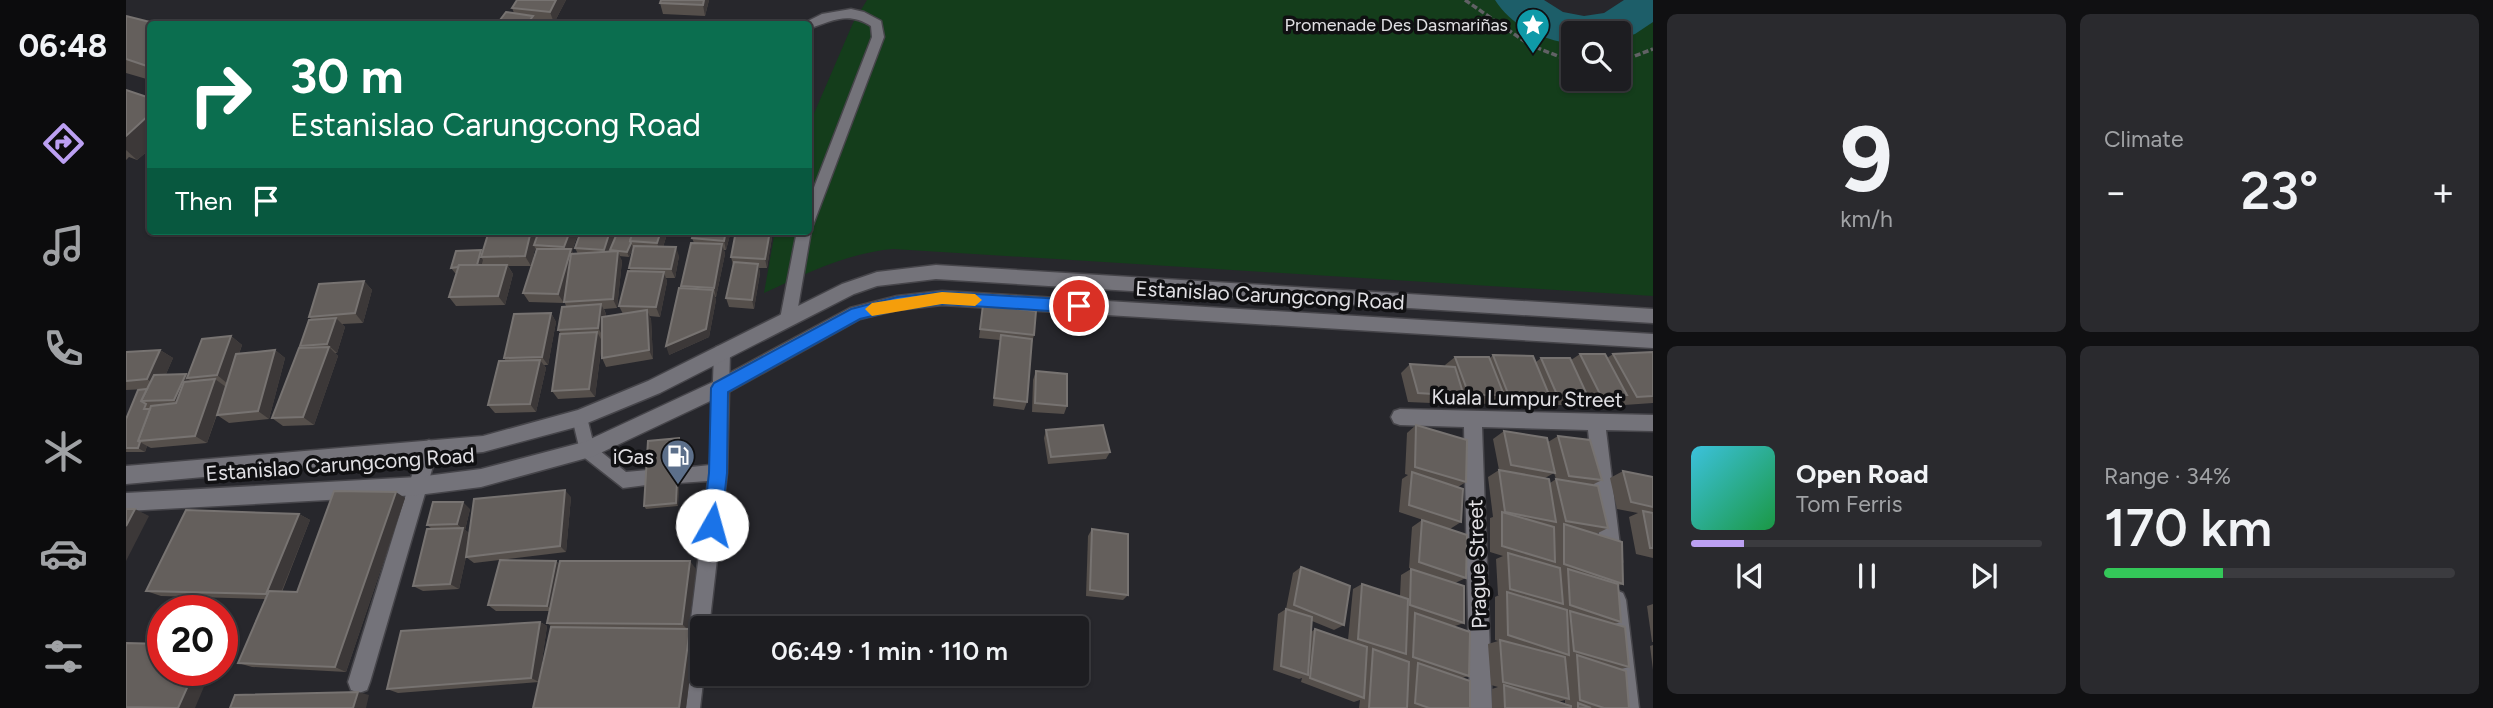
<!DOCTYPE html>
<meta charset="utf-8">
<style>
:root{--surface:#1d1d21;--page:#2a2a2e;--text:#f1f3f6;--muted:#a0a2a5;--line:#3b3b3f;--accent:#bca0f2}
body{margin:0;font-family:Figtree,sans-serif;background:var(--page);color:var(--text);height:100vh;display:flex;flex-direction:column;font-size:26px;white-space:nowrap}
*{box-sizing:border-box;margin:0}
p{font-size:23px;color:var(--muted)}
.icon{flex:none;width:38px;height:38px;fill:none;stroke:currentColor;stroke-width:2;stroke-linecap:round;stroke-linejoin:round}
.map{position:relative;flex:1;overflow:hidden}
.details{display:flex;flex-direction:column;gap:14px;padding:14px;background:#101012;width:840px}
.details>*{flex:none}
.guide{position:absolute;left:21px;top:21px;width:665px;height:214px;border-radius:7px;box-shadow:0 2px 5px #0004,0 0 0 2px var(--line);background:#0b6e4f;color:#fff;overflow:hidden}
.controls{position:absolute;left:1435px;top:21px;display:grid;gap:14px}
.controls a{display:grid;place-items:center;width:70px;height:70px;border-radius:7px;background:var(--surface);box-shadow:0 2px 5px #0004,0 0 0 2px var(--line);font-size:35px}
.speed{position:absolute;left:21px;top:595px;display:flex;gap:14px;font-size:35px;font-weight:700;text-align:center}
.speed>*{display:grid;place-content:center;width:91px;height:91px;border-radius:50%;background:var(--surface);box-shadow:0 2px 5px #0004,0 0 0 2px var(--line);line-height:1}
.speed .limit{border:10px solid #d22;background:#fff;color:#111}
.pin{position:absolute;display:grid;place-items:center;width:60px;height:60px;color:#fff;margin:-30px;border:4px solid #fff;border-radius:50%;box-shadow:0 2px 7px #0007}
.me{position:absolute;width:77px;margin:-38px;rotate:7deg;stroke-linejoin:round;filter:drop-shadow(0 0 5px #0008)}
.turn{display:flex;align-items:center;gap:24px;height:147px;padding:0 28px;font-size:32px}
.turn .icon{width:91px;height:91px;stroke-width:2.5}
.turn b{display:block;font-size:49px;line-height:60px}
.then{display:flex;align-items:center;height:66px;padding:0 28px;background:#0003;gap:14px;font-size:26px}
.big{font-size:52px;font-weight:600;line-height:1.1}
.details .card{flex:1;display:flex;flex-direction:column;justify-content:center;gap:10px;min-width:0;padding:0 24px;border-radius:10px;background:var(--page)}
.details .dial{align-items:center;gap:0}
.dial b{font-size:91px;line-height:1}
.song{display:flex;align-items:center;gap:21px}
.cover{width:84px;height:84px;border-radius:10px;background:linear-gradient(135deg,hsl(190 70% 55%),hsl(140 70% 35%))}
.played{height:7px;border-radius:4px;background:linear-gradient(90deg,var(--accent) 15%,var(--line) 15%)}
.keys{display:flex;justify-content:space-around;direction:ltr}
.heat{display:flex;justify-content:space-between;align-items:center;font-size:38px;direction:ltr}
.charge{height:10px;border-radius:5px;background:linear-gradient(90deg,#34c759 34%,var(--line) 0)}
.details .tiles{flex:1;display:grid;gap:14px;grid-template-columns:repeat(2,1fr)}
.trip{position:absolute;left:564px;top:616px;width:399px;height:70px;border-radius:7px;background:var(--surface);box-shadow:0 2px 5px #0004,0 0 0 2px var(--line);font-weight:600;line-height:70px;text-align:center}
main{display:flex;flex:1;min-height:0}
.dock{display:flex;flex-direction:column;width:126px;justify-content:space-around;align-items:center;background:#0c0c0d;color:var(--muted)}
.dock .icon{width:49px;height:49px}
.dock .on{color:var(--accent)}
.dock b{font-size:32px;color:var(--text)}
.map>svg:first-child{display:block}
.green{fill:#143d1b}
.lines{fill:none;stroke-linecap:round;stroke-linejoin:round}
.river{fill:#1d5e69;fill-rule:evenodd}
.lane-casing{stroke:#46454a;stroke-width:3}
.street-casing{stroke:#46454a;stroke-width:3}
.secondary-casing{stroke:#46454a;stroke-width:3}
.path{stroke:#616165;stroke-width:3.5;stroke-dasharray:6 2.5;stroke-linecap:butt}
.lane{fill:#74737a;fill-rule:evenodd}
.street{fill:#74737a;fill-rule:evenodd}
.secondary{fill:#74737a;fill-rule:evenodd}
.wall{fill:#554f4b;fill-rule:evenodd}
.shaded-wall{fill:#3c3838}
.building{fill:#645f5c;stroke:#777371;stroke-width:2}
.route{fill:#1a73e8;stroke:#114b97;stroke-width:2}
.slow{fill:#f59e0b}
.labels{text-anchor:middle;dominant-baseline:central;stroke-width:7;stroke-linejoin:round;paint-order:stroke}
.far-poi-label{font-size:18px;fill:#e1e0e4;stroke:#101012;text-anchor:end}
.street-label{font-size:21px;fill:#e1e0e4;stroke:#101012}
.poi-label{font-size:21px;fill:#e1e0e4;stroke:#101012;text-anchor:end}
</style>
<main>
<nav class="dock">
<b>06:48</b>
<svg class="icon on" aria-label="directions" viewBox="0 0 24 24"><path d="M12 3l9 9-9 9-9-9zM9 14v-3h6M13 9l2 2-2 2"/></svg>
<svg class="icon" aria-label="music" viewBox="0 0 24 24"><path d="M9 18V5l10-2v13"/><circle cx="6" cy="18" r="3"/><circle cx="16" cy="16" r="3"/></svg>
<svg class="icon" aria-label="phone" viewBox="0 0 24 24"><path d="M5 4h4l2 5-3 2q2 4 5 5l2-3 5 2v4C11 20 4 13 5 4z"/></svg>
<svg class="icon" aria-label="climate" viewBox="0 0 24 24"><path d="M12 3v18M4 7l16 10M4 17L20 7"/></svg>
<svg class="icon" aria-label="car" viewBox="0 0 24 24"><path d="M5 17H2v-5l4-1 3-4h7l3 4 3 1v5h-3M9 17h6M6 11h13"/><circle cx="7" cy="17" r="2"/><circle cx="17" cy="17" r="2"/></svg>
<svg class="icon" aria-label="filters" viewBox="0 0 24 24"><path d="M4 7h16M4 17h16"/><circle cx="9" cy="7" r="2"/><circle cx="15" cy="17" r="2"/></svg>
</nav>
<div class="map">
<svg width="1527" height="708" viewBox="0 0 1527 708">
<rect width="100%" height="100%" fill="#27272c"/>
<path class="green" d="M 741,0 L 1373,0 L 1386,12 L 1447,44 L 1447,79 L 1493,79 L 1493,40 L 1527,22 L 1527,296 L 767,249 C 720,253 680,274 638,293 L 649,231 L 682,231 L 683,125 L 727,23 Z"/>
<g class="lines">
<path class="river" d="M 1369,0 L 1418,0 L 1437,12 L 1458,16 L 1478,13 L 1498,0 L 1527,0 L 1527,22 L 1509,34 L 1493,39 L 1493,33 L 1447,33 L 1447,44 C 1417,40 1386,27 1369,0 Z"/>
<g class="lane-casing">
<g id="lane">
<path d="M 725,9 L 738,12 L 755,21 L 758,37 L 687,225 L 682,226 L 682,203 L 746,37 L 745,26 C 722,11 706,21 682,29 L 682,24 L 676,24 L 696,14 Z"/>
<polygon points="682,227 685,231 670,319 667,324 657,324 654,319 671,231 682,231"/>
<polygon points="596,345 602,347 604,352 601,473 583,628 576,628 576,674 578,674 574,708 554,708 582,481 553,483 547,481 544,475 547,469 584,465 588,352 590,347"/>
<polygon points="454,411 460,413 468,446 500,472 522,470 528,472 531,478 528,484 497,488 455,455 446,418 448,413"/>
</g>
</g>
<g class="street-casing">
<g id="street">
<polygon points="1274,409 1527,415 1527,431 1480,430 1496,562 1493,569 1486,572 1479,569 1476,562 1462,430 1356,427 1366,708 1344,708 1338,427 1274,425 1268,423 1265,417 1268,411"/>
<polygon points="303,440 310,443 312,449 244,682 241,690 233,693 225,690 222,682 294,449 296,443"/>
<polygon points="1490,590 1497,593 1500,600 1513,708 1491,708 1480,600 1483,593"/>
</g>
</g>
<g class="secondary-casing">
<g id="secondary">
<polygon points="810,265 1527,309 1527,323 810,279 751,286 728,294 534,393 454,426 357,452 0,484 0,466 357,436 452,410 522,381 716,284 751,272"/>
<polygon points="816,291 1527,334 1527,348 816,305 771,310 734,319 599,394 468,456 355,487 292,495 0,511 0,493 292,477 355,469 458,442 587,382 724,308 771,296"/>
</g>
</g>
<g class="path">
<polyline points="1339,0 1404,45 1447,62"/>
<polyline points="1493,62 1527,49"/>
</g>
<use href="#lane" class="lane"/>
<use href="#street" class="street"/>
<use href="#secondary" class="secondary"/>
</g>
<g class="wall">
<polygon points="391,0 440,0 428,23 409,21 410,22 371,24 388,13 386,8"/>
<polygon points="583,0 579,16 537,14 534,3"/>
<polygon points="0,16 24,24 24,80 0,73"/>
<polygon points="0,90 24,98 24,149 11,160 3,157 0,160"/>
<path d="M 453,231 L 446,251 L 447,254 L 452,254 L 449,248 L 489,237 L 542,231 L 537,247 L 553,256 L 549,278 L 540,278 L 541,282 L 534,317 L 523,316 L 525,319 L 527,359 L 480,367 L 476,358 L 476,342 L 469,397 L 432,399 L 426,391 L 435,334 L 432,330 L 440,306 L 438,301 L 438,303 L 403,302 L 397,293 L 410,250 L 409,248 L 405,266 L 382,266 L 387,274 L 379,305 L 330,306 L 323,297 L 331,273 L 329,273 L 325,268 L 355,250 L 357,252 ZM 507,248 L 508,250 L 503,268 L 505,271 L 493,306 L 497,314 L 480,317 L 480,314 L 478,309 L 491,308 L 496,261 L 493,256 L 503,257 Z"/>
<polygon points="605,231 600,250 598,250 599,254 590,297 589,297 590,300 583,337 543,355 556,289 555,286 568,243 566,238"/>
<polygon points="610,231 647,231 641,268 633,268 634,273 628,309 603,307 600,298 607,265 605,257"/>
<polygon points="238,281 246,290 237,323 216,324 219,327 211,353 209,353 212,356 188,425 157,426 146,418 177,348 174,346 185,319 183,317"/>
<polygon points="857,305 908,335 906,343 901,402 898,410 867,406 874,340 853,338"/>
<polygon points="425,313 430,322 422,365 418,365 420,368 410,412 369,413 362,405 380,361 378,358"/>
<polygon points="105,336 116,345 113,354 149,350 159,358 143,419 103,423 91,415 92,412 81,443 25,448 21,446 19,452 0,452 0,419 21,389 0,390 0,352 34,350 47,358 40,374 60,374 62,375"/>
<polygon points="1527,352 1527,403 1498,405 1495,399 1488,403 1462,404 1460,399 1450,405 1421,405 1419,401 1413,405 1373,404 1371,401 1368,404 1333,403 1332,401 1328,404 1282,402 1275,373 1284,364 1320,367 1319,365 1329,357 1363,359 1367,355 1410,362 1415,358 1445,360 1454,354 1481,358 1487,354"/>
<polygon points="910,371 941,406 938,414 906,412 907,380"/>
<polygon points="1290,425 1340,482 1332,487 1335,522 1324,529 1273,512 1276,479 1282,475 1279,474 1281,433"/>
<polygon points="920,430 984,452 980,459 922,464 918,438"/>
<path d="M 1378,431 L 1422,442 L 1432,436 L 1476,480 L 1466,485 L 1482,528 L 1470,534 L 1497,584 L 1492,586 L 1495,622 L 1488,624 L 1503,667 L 1495,669 L 1503,708 L 1366,708 L 1366,689 L 1372,687 L 1365,685 L 1362,644 L 1372,641 L 1369,640 L 1369,597 L 1373,595 L 1372,595 L 1370,559 L 1377,556 L 1364,552 L 1364,518 L 1367,517 L 1362,477 L 1373,470 L 1367,439 ZM 1428,473 L 1430,479 L 1424,483 L 1419,478 ZM 1439,700 L 1439,703 L 1445,705 L 1432,702 Z"/>
<polygon points="555,442 552,506 520,509 518,506"/>
<polygon points="1497,471 1527,477 1527,558 1510,554 1503,517 1512,513 1491,509 1484,478"/>
<polygon points="445,497 440,552 348,563 340,557 333,589 297,591 287,586 306,529 301,525 344,509 339,530 343,533"/>
<polygon points="279,498 220,672 126,667 112,663 140,599 35,596 20,591 173,514 184,520 156,592 171,592"/>
<polygon points="1296,520 1340,578 1329,583 1338,623 1329,626 1343,676 1336,678 1344,708 1233,708 1234,700 1228,702 1175,682 1176,678 1173,679 1147,670 1152,614 1160,609 1167,573 1175,567 1218,625 1208,630 1186,621 1185,632 1189,629 1222,640 1227,589 1236,584 1274,596 1275,575 1285,569 1324,582 1283,568 1286,527"/>
<polygon points="966,529 1002,595 997,600 960,596 962,536"/>
<polygon points="430,561 433,564 570,569 562,629 564,629 569,635 560,708 407,708 413,682 272,693 261,689 414,622 421,626 413,681 426,627 421,623 423,611 370,611 362,605"/>
<polygon points="1527,604 1527,642 1526,642 1521,606"/>
<polygon points="1527,645 1527,670 1524,646"/>
</g>
<g class="shaded-wall">
<polygon points="430,0 440,0 428,23 424,12"/>
<polygon points="578,0 583,0 579,16 577,5"/>
<polygon points="24,114 24,149 11,160 0,150 0,136"/>
<polygon points="405,231 413,231 408,245 409,248 405,266 399,256"/>
<polygon points="444,231 453,231 446,251 450,259 438,303 432,294 443,256 438,247"/>
<polygon points="484,231 491,231 485,250 484,250 485,251 482,260 478,250"/>
<polygon points="535,231 542,231 535,253 531,243"/>
<polygon points="600,231 605,231 600,250 598,241"/>
<polygon points="644,231 647,231 641,268 639,259"/>
<polygon points="505,243 507,248 503,257 501,252"/>
<polygon points="596,244 599,254 590,297 588,288"/>
<polygon points="550,247 553,256 549,278 545,269"/>
<polygon points="355,250 358,255 355,257 357,260 354,271 351,267"/>
<polygon points="492,251 496,261 491,308 487,299"/>
<polygon points="632,264 634,273 628,309 626,300"/>
<polygon points="381,265 387,274 379,305 372,296"/>
<polygon points="538,272 541,282 534,317 530,307"/>
<polygon points="238,281 246,290 237,323 229,313"/>
<polygon points="587,290 590,300 583,337 543,355 540,346"/>
<polygon points="475,304 480,314 477,336 472,328"/>
<polygon points="521,310 525,319 527,359 523,350"/>
<polygon points="425,313 430,322 422,365 416,357"/>
<polygon points="210,318 219,327 211,353 201,344"/>
<polygon points="471,332 476,341 469,397 463,389"/>
<polygon points="105,336 116,345 102,384 91,375"/>
<polygon points="203,347 212,356 188,425 177,417"/>
<polygon points="34,350 47,358 34,388 21,379"/>
<polygon points="149,350 159,358 143,419 132,411"/>
<polygon points="414,360 420,368 410,412 404,404"/>
<polygon points="60,374 65,378 61,378 71,385 61,408 48,400"/>
<polygon points="89,379 100,387 81,443 69,436"/>
<polygon points="553,438 555,442 552,506 550,503"/>
<polygon points="14,442 21,446 19,452 12,448"/>
<polygon points="439,490 445,497 440,552 434,546"/>
<polygon points="270,492 279,498 220,672 209,667"/>
<polygon points="337,502 344,509 339,530 345,534 333,589 324,584 337,529 331,524"/>
<polygon points="9,509 23,516 0,561 0,526"/>
<polygon points="173,514 184,520 152,600 140,594"/>
<polygon points="430,561 437,567 428,611 421,606"/>
<polygon points="564,561 570,569 562,630 556,624"/>
<polygon points="414,622 421,626 413,682 405,678"/>
<polygon points="564,629 569,635 560,708 553,708"/>
<polygon points="69,670 85,670 69,708 52,708"/>
<polygon points="232,692 243,695 240,708 227,708"/>
</g>
<g class="building">
<polygon points="391,0 430,0 424,12 386,8"/>
<polygon points="535,0 578,0 577,5 534,3"/>
<polygon points="380,12 407,16 401,24 371,24"/>
<polygon points="0,16 32,24 24,24 24,67 0,59"/>
<polygon points="405,21 422,23 421,24 403,24"/>
<polygon points="0,90 24,98 24,114 0,136"/>
<polygon points="363,231 405,231 399,256 355,257"/>
<polygon points="413,231 444,231 438,247 408,245"/>
<polygon points="455,231 484,231 478,250 449,248"/>
<polygon points="492,231 507,231 504,241 505,243 501,252 484,250"/>
<polygon points="507,231 535,231 531,243 504,241"/>
<polygon points="568,231 600,231 598,241 566,238"/>
<polygon points="610,231 644,231 639,259 605,257"/>
<polygon points="565,243 596,244 588,288 555,286"/>
<polygon points="508,246 550,247 545,269 503,268"/>
<polygon points="411,249 445,249 432,294 397,293"/>
<polygon points="355,250 351,265 333,265 332,267 325,268 330,251"/>
<polygon points="492,251 487,299 438,302 445,254"/>
<polygon points="608,262 632,264 626,300 600,298"/>
<polygon points="333,265 381,265 372,296 323,297"/>
<polygon points="502,271 538,272 530,307 493,306"/>
<polygon points="238,281 229,313 183,317 193,284"/>
<polygon points="553,288 587,290 580,329 540,346"/>
<polygon points="475,304 472,328 432,330 436,307"/>
<polygon points="857,305 910,311 908,335 854,329"/>
<polygon points="521,310 523,350 476,358 476,317"/>
<polygon points="425,313 416,357 378,358 388,314"/>
<polygon points="210,318 201,344 174,346 183,320"/>
<polygon points="471,332 463,389 426,391 434,334"/>
<polygon points="875,335 906,339 901,402 868,398"/>
<polygon points="105,336 91,375 61,378 76,339"/>
<polygon points="203,347 177,417 146,418 173,348"/>
<polygon points="34,350 21,379 0,381 0,352"/>
<polygon points="149,350 132,411 91,415 110,354"/>
<polygon points="1527,352 1527,396 1511,397 1487,354"/>
<polygon points="1454,354 1479,354 1501,395 1475,396"/>
<polygon points="1367,355 1407,356 1424,397 1383,396"/>
<polygon points="1329,357 1363,357 1378,395 1343,395"/>
<polygon points="1415,358 1444,358 1462,397 1432,397"/>
<polygon points="414,360 404,404 362,405 373,361"/>
<polygon points="1284,364 1329,367 1338,396 1292,393"/>
<polygon points="910,371 941,374 941,406 909,403"/>
<polygon points="60,374 48,400 15,401 28,375"/>
<polygon points="89,379 69,436 12,441 25,406 50,403 58,382"/>
<polygon points="21,389 15,401 20,404 18,409 24,409 12,441 14,442 12,448 0,448 0,419 12,390"/>
<polygon points="977,425 984,452 925,457 920,430"/>
<polygon points="1290,425 1341,440 1340,482 1289,467"/>
<polygon points="1378,431 1421,438 1429,473 1385,465"/>
<polygon points="1432,436 1464,440 1476,480 1443,476"/>
<polygon points="553,438 550,503 518,506 522,441"/>
<polygon points="1373,470 1423,479 1430,522 1379,512"/>
<polygon points="1497,471 1527,477 1527,507 1505,502"/>
<polygon points="1286,472 1337,489 1335,522 1283,505"/>
<polygon points="1430,479 1472,486 1482,528 1440,521"/>
<polygon points="439,490 434,546 340,557 348,499"/>
<polygon points="208,491 270,492 209,667 112,663 143,591 171,592"/>
<polygon points="307,502 337,502 331,524 301,525"/>
<polygon points="0,509 9,509 0,526"/>
<polygon points="60,510 173,514 140,594 20,591"/>
<polygon points="1517,511 1527,513 1527,548 1524,548"/>
<polygon points="1376,512 1428,527 1429,562 1376,546"/>
<polygon points="1296,520 1341,535 1340,578 1293,562"/>
<polygon points="1438,524 1496,542 1497,584 1438,564"/>
<polygon points="337,528 324,584 287,586 301,529"/>
<polygon points="966,529 1002,534 1002,595 964,590"/>
<polygon points="1382,553 1434,568 1437,604 1384,589"/>
<polygon points="374,560 430,561 421,606 362,605"/>
<polygon points="434,561 564,561 556,624 421,623"/>
<polygon points="1175,567 1224,586 1218,625 1168,605"/>
<polygon points="1285,569 1338,586 1338,623 1284,605"/>
<polygon points="1442,569 1492,584 1495,622 1444,605"/>
<polygon points="1236,584 1282,599 1280,654 1232,639"/>
<polygon points="1381,592 1441,610 1443,655 1382,635"/>
<polygon points="1160,609 1186,617 1182,675 1155,666"/>
<polygon points="1444,611 1499,627 1503,667 1448,651"/>
<polygon points="1289,613 1344,632 1343,676 1287,657"/>
<polygon points="414,622 405,678 261,689 275,631"/>
<polygon points="425,627 564,629 553,708 407,708"/>
<polygon points="1189,629 1241,647 1238,698 1184,678"/>
<polygon points="1374,640 1439,657 1443,699 1377,682"/>
<polygon points="0,643 37,644 37,670 69,670 52,708 0,707"/>
<polygon points="1247,649 1283,662 1281,708 1243,708"/>
<polygon points="1451,655 1500,671 1503,708 1478,708 1454,700"/>
<polygon points="1292,663 1344,681 1344,708 1303,708 1289,703"/>
<polygon points="1378,685 1445,706 1445,708 1379,708"/>
<polygon points="232,692 227,708 104,708 109,695"/>
<polygon points="1452,703 1465,708 1452,708"/>
</g>
<polygon class="route" points="816,292 953,300 961,306 953,313 816,304 771,310 734,319 602,392 601,473 595,525 592,531 586,534 580,531 577,525 583,473 585,388 588,383 725,309 771,297"/>
<polygon class="slow" points="816,292 849,294 856,300 849,306 816,304 746,316 739,309 746,303"/>
<defs>
<g id="sight-pin" transform="scale(1.75)"><path d="M0 17L-7.5 6A9.5 9.5 0 1 1 7.5 6Z" fill="#0f9aa8" stroke="#101012"/><path d="M0-6L1.8-2.2L6-1.7L2.9 1.2L3.7 5.4L0 3.3L-3.7 5.4L-2.9 1.2L-6-1.7L-1.8-2.2Z" fill="#fff"/></g>
<g id="fuel-pin" transform="scale(1.75)"><path d="M0 17L-7.5 6A9.5 9.5 0 1 1 7.5 6Z" fill="#5c6f8a" stroke="#101012"/><path d="M-5.5-6h7V0h2V4h1.3V-2.5L3-4.5l.8-.8L6-3V5H2.5V1h-1V6h-7ZM-4.2-4.7v3.2H.2V-4.7Z" fill="#fff"/></g>
</defs>
<g fill-rule="evenodd">
<use href="#sight-pin" x="1407" y="25"/>
<use href="#fuel-pin" x="552" y="456"/>
</g>
<g class="labels">
<g class="far-poi-label">
<text x="1382" y="25">Promenade Des Dasmariñas</text>
</g>
<g class="street-label">
<text transform="translate(1144 295) rotate(3)">Estanislao Carungcong Road</text>
<text transform="translate(1401 398) rotate(1)">Kuala Lumpur Street</text>
<text transform="translate(214 464) rotate(-4)">Estanislao Carungcong Road</text>
<text transform="translate(1351 564) rotate(-92)">Prague Street</text>
</g>
<g class="poi-label">
<text x="528" y="456">iGas</text>
</g>
</g>
</svg>
<div class="controls">
<a><svg class="icon" aria-label="search" viewBox="0 0 24 24"><circle cx="10" cy="10" r="6"/><path d="M15 15l6 6"/></svg></a>
</div>
<div class="speed"><div class="limit">20</div></div>
<div class="pin" style="left:953px;top:306px;background:#d93025"><svg class="icon" aria-label="arrive" viewBox="0 0 24 24"><path d="M6 21V4h12l-3 4 3 4H6"/></svg></div>
<svg class="me" style="left:586px;top:525px" viewBox="-20 -20 40 40"><circle r="19" fill="#fff"/><path d="M0-13L10 11 0 6-10 11z" fill="#1a73e8"/></svg>
<div class="trip">06:49 · 1 min · 110 m</div>
<div class="guide">
<div class="turn"><svg class="icon" aria-label="right" viewBox="0 0 24 24"><path d="M7 20v-9h11M14 6l5 5-5 5"/></svg><div><b>30 m</b>Estanislao Carungcong Road</div></div>
<div class="then">Then<svg class="icon" aria-label="arrive" viewBox="0 0 24 24"><path d="M6 21V4h12l-3 4 3 4H6"/></svg></div>
</div>
</div>
<section class="details">
<div class="tiles">
<div class="card dial"><b>9</b><p>km/h</p></div>
<div class="card"><p>Climate</p>
<div class="heat"><a>−</a><b class="big">23°</b><a>+</a></div>
</div>
<div class="card">
<div class="song"><i class="cover"></i><div><b>Open Road</b><p>Tom Ferris</p></div></div>
<div class="played"></div>
<div class="keys"><svg class="icon" aria-label="previous" viewBox="0 0 24 24"><path d="M18 5L8 12l10 7zM5 5v14"/></svg><svg class="icon" aria-label="pause" viewBox="0 0 24 24"><path d="M8 5v14M16 5v14"/></svg><svg class="icon" aria-label="next" viewBox="0 0 24 24"><path d="M6 5l10 7-10 7zM19 5v14"/></svg></div>
</div>
<div class="card"><p>Range · 34%</p><b class="big">170 km</b><div class="charge"></div></div>
</div>
</section>
</main>
